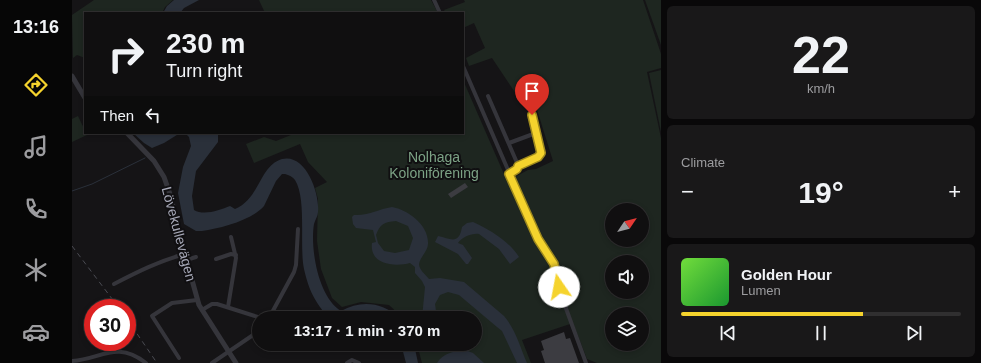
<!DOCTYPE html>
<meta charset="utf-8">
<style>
:root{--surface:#100f10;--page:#191819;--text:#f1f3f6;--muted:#9c9c9f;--line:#302f30;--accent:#f5d32d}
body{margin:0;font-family:Arial,sans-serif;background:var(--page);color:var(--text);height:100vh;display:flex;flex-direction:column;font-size:15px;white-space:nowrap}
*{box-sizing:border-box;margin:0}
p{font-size:13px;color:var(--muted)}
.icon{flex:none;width:22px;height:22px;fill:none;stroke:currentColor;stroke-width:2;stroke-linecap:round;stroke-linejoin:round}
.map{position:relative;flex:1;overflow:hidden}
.side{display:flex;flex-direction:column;gap:6px;padding:6px;background:#090809;width:320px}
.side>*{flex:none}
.guide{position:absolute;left:12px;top:12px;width:380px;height:122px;border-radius:0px;box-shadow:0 2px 6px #0003,0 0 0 1px var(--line);background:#100f10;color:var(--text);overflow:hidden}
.needle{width:26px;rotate:55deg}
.buttons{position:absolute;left:533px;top:203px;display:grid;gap:8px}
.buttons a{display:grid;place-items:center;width:44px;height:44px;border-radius:50%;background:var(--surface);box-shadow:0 2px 6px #0003,0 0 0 1px var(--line);font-size:20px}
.speed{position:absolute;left:12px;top:299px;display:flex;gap:8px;font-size:20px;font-weight:700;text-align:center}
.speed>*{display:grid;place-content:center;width:52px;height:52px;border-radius:50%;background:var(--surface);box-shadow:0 2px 6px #0003,0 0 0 1px var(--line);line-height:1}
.speed .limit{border:6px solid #d22;background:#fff;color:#111}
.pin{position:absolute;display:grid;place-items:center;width:34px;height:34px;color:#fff;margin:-41px -17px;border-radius:50% 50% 50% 0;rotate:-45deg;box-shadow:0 0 4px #0007}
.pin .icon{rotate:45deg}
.me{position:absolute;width:44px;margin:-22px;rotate:348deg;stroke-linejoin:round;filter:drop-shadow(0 0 3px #0008)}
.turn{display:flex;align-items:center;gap:14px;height:84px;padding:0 16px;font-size:18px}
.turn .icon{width:52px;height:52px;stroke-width:2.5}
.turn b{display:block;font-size:28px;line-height:34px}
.then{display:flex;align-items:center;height:38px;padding:0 16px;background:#0003;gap:8px;font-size:15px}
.big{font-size:30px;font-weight:700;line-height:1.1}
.side .tile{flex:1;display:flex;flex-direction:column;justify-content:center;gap:6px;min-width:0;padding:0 14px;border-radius:6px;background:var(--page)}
.side .dial{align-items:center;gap:0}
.dial b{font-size:52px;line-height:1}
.song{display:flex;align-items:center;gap:12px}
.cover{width:48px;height:48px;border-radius:6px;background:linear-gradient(135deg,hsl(100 70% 55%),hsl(130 70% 35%))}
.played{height:4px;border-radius:2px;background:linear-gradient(90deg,var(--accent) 65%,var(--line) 65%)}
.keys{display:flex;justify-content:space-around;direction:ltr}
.heat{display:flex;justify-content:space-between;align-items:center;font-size:22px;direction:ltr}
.trip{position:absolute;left:180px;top:311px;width:230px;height:40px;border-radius:20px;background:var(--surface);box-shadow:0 2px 6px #0003,0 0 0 1px var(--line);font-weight:700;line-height:40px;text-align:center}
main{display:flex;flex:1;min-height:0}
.menu{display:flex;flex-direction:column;width:72px;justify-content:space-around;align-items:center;background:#060606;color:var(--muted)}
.menu .icon{width:28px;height:28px}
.menu .active{color:var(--accent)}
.menu b{font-size:18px;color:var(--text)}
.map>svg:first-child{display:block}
.green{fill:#1e2620;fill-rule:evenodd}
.water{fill:#2a303a;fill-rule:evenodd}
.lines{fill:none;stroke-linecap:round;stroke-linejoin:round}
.stream{stroke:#2a303a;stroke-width:1}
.building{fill:#3c3c41}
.minor{stroke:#35353b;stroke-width:4}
.tertiary{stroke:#35353b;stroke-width:5}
.rail{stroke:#4a4b52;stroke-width:1;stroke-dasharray:5 4;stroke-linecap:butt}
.route-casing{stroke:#9f891d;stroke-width:10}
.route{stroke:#f5d32d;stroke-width:7}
.labels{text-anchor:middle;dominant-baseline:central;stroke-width:4;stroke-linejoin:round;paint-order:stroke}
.park-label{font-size:14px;fill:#7ca285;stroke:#100f11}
.street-label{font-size:14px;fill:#a6a8b7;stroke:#100f11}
</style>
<main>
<nav class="menu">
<b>13:16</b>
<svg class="icon active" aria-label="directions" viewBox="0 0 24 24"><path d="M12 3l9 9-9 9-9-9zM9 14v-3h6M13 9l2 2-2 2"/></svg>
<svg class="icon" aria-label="music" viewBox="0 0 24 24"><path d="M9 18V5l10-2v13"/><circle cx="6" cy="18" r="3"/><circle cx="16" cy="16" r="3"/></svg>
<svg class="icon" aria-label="phone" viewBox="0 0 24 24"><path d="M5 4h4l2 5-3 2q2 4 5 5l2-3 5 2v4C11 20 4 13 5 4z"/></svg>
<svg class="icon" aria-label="climate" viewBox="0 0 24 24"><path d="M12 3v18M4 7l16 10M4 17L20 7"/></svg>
<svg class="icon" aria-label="car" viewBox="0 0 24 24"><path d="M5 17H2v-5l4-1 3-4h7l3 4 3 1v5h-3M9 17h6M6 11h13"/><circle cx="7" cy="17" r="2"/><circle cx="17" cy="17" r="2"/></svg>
</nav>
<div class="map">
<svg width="589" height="363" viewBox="0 0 589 363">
<rect width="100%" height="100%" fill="#151416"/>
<g class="green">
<polygon points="22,0 101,0 93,7 90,13 13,13 13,58 5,55 1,58 0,15"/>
<polygon points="187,0 359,0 366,13 193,13"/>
<path d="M 392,0 L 571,0 L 589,54 L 589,68 L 575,72 L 589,138 L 589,363 L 525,363 L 515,359 L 501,323 L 450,340 L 459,363 L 350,363 L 345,344 L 403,344 L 403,318 L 331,318 L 317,305 L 289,302 L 270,307 L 260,298 L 249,269 L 245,241 L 246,199 L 243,188 L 255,182 L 236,162 L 228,144 L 182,163 L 174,144 L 192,137 L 204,141 L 224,133 L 391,133 L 391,80 L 435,181 L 456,170 L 464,169 L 481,161 L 462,100 L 444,94 L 420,58 L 397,66 L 394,58 L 413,48 L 402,23 L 391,28 L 391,13 L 374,13 L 372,10 L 393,2 ZM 540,210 L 570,210 L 570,240 L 540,240 ZM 540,262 L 570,262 L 570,292 L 540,292 ZM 540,314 L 570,314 L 570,344 L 540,344 Z"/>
<polygon points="573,0 589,0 589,45"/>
<polygon points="589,70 589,132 577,73"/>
<polygon points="6,116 15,135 0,142 0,119"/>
</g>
<g class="water">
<polygon points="102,0 127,0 112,8 108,13 91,13 95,6"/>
<polygon points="61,133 108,133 92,143 80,148 72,143"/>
<path d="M 113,133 L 146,133 L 146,142 L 124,171 L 120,196 L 122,210 C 132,216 148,210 158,206 L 163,209 C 188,199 187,166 210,159 C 234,153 248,194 246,212 C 246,216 243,220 242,224 C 238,248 246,297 269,311 C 289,300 310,302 328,318 L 257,318 C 243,302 237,291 232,269 C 227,245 235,199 223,180 C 221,177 217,175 213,174 L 210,174 L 204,181 L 192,206 C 180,220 149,228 130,231 L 124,231 L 112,224 L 106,193 L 111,167 L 119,146 L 117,137 Z"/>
<path d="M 320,207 C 336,210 357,225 356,244 C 356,251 348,257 347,264 C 347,270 354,275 357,279 L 368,278 L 392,282 L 432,316 C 444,330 448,347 455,363 L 445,363 L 430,331 L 425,327 L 387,295 L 376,292 L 368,295 L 363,304 L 365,318 L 350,318 L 353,287 L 350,281 L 343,273 L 343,267 L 338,263 C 323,267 297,265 300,243 L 304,242 L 301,230 L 284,228 L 281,224 L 280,217 L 282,215 C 297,216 306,209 320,207 ZM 324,221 L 336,226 L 341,238 L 337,250 L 323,253 L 312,251 L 306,243 L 304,235 C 308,224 312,222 324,221 Z"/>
<path d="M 401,222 C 418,230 437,241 447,257 L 438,264 L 427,249 L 407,234 C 400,233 390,237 386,243 L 391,245 L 400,258 L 396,264 L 394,264 L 386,254 L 363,242 L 366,236 C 379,239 387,245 390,227 L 395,223 Z"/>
<polygon points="329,344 342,344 346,363 334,363"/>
<path d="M 393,350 L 401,353 L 412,363 L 365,363 C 371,353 382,351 393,350 Z"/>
</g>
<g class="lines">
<polyline class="stream" points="0,191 20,184 73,158"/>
</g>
<g class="building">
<polygon points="393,183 396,187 379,198 376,194"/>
<polygon points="492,332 494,339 498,338 507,363 473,363 469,351 472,350 469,341"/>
</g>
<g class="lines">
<g class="minor">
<polyline points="362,0 368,13"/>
<polyline points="391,66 466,239 482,263 492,303 514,363"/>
<polyline points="416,96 446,165 445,169 437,174"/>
<polyline points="437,143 464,133"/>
<polyline points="446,165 467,157 469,153 460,115"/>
<polyline points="144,259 159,254 164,255"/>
<polyline points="114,260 124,257"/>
<path d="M 42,284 C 65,272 87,261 113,254"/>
<polyline points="156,307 164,258 159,237"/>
<polyline points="130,310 140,304 145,304 189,318"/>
<polyline points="197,318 222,272 224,265 226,229"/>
<polyline points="107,358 80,316 100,303 125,300"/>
<path d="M 0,361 C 30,359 44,340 74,363"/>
<polyline points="140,363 187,331"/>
<polyline points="275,363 280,360 287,363"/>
</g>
<g class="tertiary">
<polyline points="0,76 13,98"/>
<polyline points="55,133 82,161 92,177 99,197 106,230 127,305 164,363"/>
</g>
<g class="rail">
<polyline points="0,246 47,308"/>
<polyline points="55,319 85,363"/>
</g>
</g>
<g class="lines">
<g class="route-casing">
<polyline id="route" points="460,115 469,153 466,157 446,166 445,169 437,174 466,239 482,264 487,287"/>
</g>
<use href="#route" class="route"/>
</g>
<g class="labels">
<g class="park-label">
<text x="362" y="157">Nolhaga<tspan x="362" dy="16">Koloniförening</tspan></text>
</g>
<g class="street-label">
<text transform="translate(107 234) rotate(75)">Lövekullevägen</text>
</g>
</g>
</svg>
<div class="buttons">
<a><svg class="needle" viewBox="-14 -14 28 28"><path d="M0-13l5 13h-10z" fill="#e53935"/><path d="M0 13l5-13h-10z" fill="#9c9c9f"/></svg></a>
<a><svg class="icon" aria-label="sound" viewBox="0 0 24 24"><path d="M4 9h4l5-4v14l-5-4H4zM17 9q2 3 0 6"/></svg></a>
<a><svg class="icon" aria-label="layers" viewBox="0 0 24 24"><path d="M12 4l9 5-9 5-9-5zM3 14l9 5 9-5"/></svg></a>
</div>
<div class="speed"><div class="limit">30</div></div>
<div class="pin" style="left:460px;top:115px;background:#d93025"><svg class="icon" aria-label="arrive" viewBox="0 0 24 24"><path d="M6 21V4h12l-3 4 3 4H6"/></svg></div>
<svg class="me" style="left:487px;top:287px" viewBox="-20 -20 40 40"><circle r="19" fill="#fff"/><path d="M0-13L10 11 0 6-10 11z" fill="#f5d32d"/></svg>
<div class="trip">13:17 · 1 min · 370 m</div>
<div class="guide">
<div class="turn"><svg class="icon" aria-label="right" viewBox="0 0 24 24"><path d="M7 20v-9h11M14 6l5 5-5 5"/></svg><div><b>230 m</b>Turn right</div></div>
<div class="then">Then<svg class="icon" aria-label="left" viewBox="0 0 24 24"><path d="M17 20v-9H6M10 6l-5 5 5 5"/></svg></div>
</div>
</div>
<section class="side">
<div class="tile dial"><b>22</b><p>km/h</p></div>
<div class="tile"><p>Climate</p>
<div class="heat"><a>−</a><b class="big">19°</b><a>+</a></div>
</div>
<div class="tile">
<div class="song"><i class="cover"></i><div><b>Golden Hour</b><p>Lumen</p></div></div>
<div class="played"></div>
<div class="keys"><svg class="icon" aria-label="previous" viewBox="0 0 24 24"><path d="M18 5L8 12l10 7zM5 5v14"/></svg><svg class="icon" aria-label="pause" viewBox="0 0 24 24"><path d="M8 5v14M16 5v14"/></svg><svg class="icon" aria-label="next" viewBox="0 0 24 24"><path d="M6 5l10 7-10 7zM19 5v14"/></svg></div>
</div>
</section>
</main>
